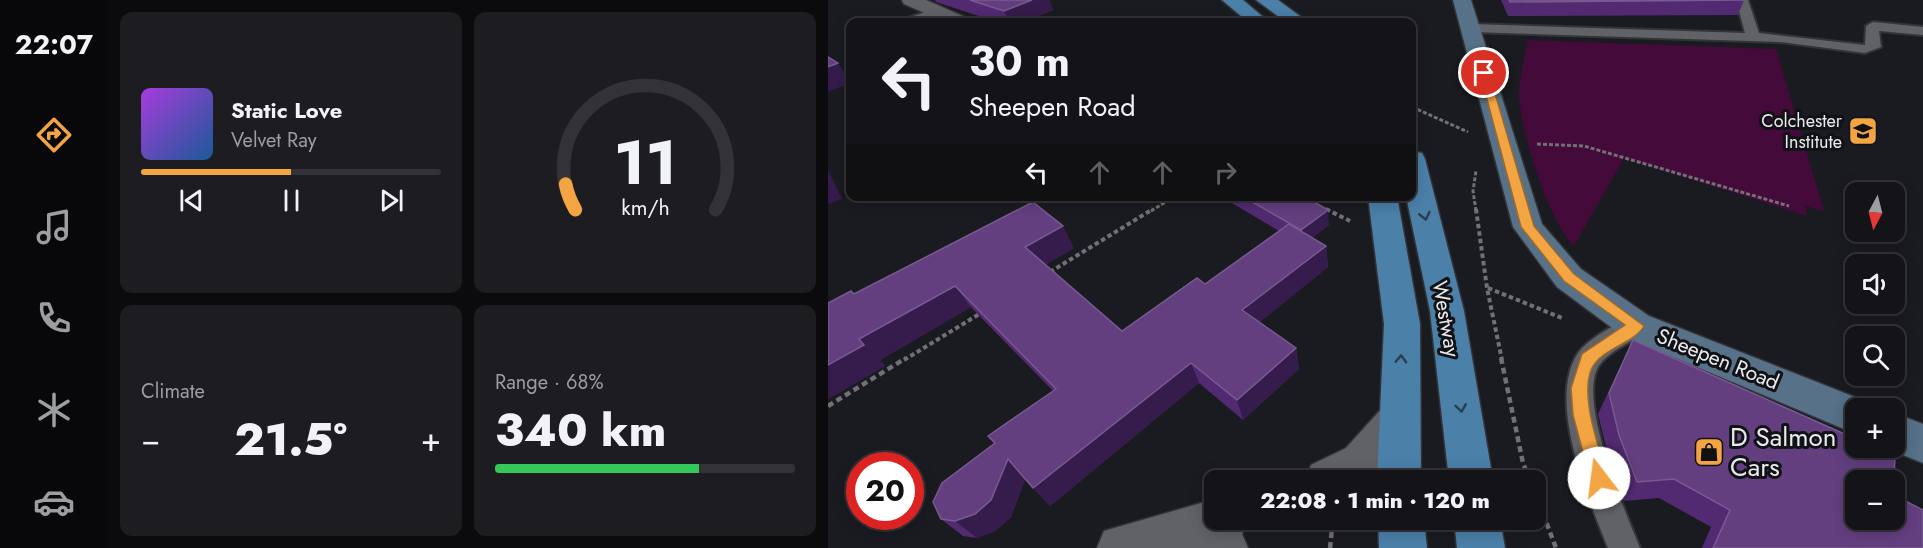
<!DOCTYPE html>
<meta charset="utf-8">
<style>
:root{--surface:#141418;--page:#1d1d21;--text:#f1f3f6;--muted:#9d9ea2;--line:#333337;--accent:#f3a443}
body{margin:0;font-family:Jost,sans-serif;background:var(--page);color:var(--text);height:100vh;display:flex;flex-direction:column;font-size:22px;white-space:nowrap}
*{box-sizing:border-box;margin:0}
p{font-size:20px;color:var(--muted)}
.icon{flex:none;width:33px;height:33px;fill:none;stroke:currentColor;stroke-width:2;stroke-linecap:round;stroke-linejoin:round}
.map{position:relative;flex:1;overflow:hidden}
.details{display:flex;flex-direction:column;gap:12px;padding:12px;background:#0b0b0d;width:720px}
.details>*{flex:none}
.banner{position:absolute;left:18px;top:18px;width:570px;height:183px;border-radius:12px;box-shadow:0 3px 15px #0003,0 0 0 2px var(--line);background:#141418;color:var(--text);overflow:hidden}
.needle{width:39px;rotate:187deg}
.controls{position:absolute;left:1017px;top:182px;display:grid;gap:12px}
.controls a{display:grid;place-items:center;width:60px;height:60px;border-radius:12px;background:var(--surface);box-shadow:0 3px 15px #0003,0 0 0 2px var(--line);font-size:30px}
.speed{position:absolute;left:18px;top:452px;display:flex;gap:12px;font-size:30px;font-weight:700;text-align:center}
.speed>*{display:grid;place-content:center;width:78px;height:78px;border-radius:50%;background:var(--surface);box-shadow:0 3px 15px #0003,0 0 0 2px var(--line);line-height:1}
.speed .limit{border:9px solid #d22;background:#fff;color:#111}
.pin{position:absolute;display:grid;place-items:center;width:51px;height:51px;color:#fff;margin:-26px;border:3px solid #fff;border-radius:50%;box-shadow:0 2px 6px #0007}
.me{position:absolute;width:66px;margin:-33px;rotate:345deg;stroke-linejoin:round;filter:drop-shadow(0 0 4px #0008)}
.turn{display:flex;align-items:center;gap:21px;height:126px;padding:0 24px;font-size:27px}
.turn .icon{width:78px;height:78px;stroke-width:2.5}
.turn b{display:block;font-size:42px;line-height:51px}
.lanes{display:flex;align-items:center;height:57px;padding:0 24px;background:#0003;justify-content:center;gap:30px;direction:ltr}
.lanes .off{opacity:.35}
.big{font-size:45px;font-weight:800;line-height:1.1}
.details .card{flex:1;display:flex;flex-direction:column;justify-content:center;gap:9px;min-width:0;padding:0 21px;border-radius:12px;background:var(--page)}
.details .dial{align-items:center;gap:0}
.dial svg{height:156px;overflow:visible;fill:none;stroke:var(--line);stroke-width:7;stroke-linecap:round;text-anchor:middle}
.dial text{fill:var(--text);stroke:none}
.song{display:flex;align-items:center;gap:18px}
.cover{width:72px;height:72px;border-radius:9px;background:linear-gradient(135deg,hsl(280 70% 55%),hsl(210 70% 35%))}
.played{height:6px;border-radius:3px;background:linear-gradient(90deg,var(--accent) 50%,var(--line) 50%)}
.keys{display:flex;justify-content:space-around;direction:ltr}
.heat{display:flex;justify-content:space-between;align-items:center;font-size:33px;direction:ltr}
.charge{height:9px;border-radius:4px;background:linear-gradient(90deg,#34c759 68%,var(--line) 0)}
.details .tiles{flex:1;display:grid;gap:12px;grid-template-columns:repeat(2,1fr)}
.trip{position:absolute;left:376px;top:470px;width:342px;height:60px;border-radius:12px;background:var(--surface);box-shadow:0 3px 15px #0003,0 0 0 2px var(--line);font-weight:800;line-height:60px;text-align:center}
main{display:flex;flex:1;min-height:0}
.menu{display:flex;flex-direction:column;width:108px;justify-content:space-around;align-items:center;background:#08080a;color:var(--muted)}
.menu .icon{width:42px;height:42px}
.menu .active{color:var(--accent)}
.menu b{font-size:27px;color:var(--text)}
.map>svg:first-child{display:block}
.green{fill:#440a3a}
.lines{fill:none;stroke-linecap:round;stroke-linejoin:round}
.lane-casing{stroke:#343437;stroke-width:4}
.street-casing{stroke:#343437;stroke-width:3}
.secondary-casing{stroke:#343437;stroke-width:3}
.primary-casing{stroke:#343437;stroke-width:3}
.path-far2{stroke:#707075;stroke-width:3;stroke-dasharray:4 2;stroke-linecap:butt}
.path-far1{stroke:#707075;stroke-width:4;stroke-dasharray:4.5 3;stroke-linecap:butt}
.path{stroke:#707075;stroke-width:4.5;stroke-dasharray:6 4;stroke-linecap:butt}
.lane{fill:#616267;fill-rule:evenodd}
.street{fill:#616267;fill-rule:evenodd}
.secondary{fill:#567188;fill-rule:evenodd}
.primary{fill:#4b80a9;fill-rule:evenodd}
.wall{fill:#522a72}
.shaded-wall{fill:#351c4c}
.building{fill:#633f7f;stroke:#785a91;stroke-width:1.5}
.oneway{stroke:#283e51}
.route{fill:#f3a443;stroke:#9e6b2c;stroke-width:1.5}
.labels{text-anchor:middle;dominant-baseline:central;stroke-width:6;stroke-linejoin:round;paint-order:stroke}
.far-poi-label{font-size:18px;fill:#eaeaed;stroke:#111216;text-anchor:end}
.street-label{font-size:21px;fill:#eaeaed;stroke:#111216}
.near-poi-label{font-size:26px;fill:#eaeaed;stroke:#111216;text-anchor:start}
</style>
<main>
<nav class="menu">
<b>22:07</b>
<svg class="icon active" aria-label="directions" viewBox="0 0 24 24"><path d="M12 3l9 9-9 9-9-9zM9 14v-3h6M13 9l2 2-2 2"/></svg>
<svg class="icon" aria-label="music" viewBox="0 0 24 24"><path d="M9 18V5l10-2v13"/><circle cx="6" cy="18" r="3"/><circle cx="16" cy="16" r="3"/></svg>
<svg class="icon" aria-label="phone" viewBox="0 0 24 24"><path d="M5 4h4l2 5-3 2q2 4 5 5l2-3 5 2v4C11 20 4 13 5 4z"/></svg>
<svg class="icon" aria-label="climate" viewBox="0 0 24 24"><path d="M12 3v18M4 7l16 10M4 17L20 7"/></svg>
<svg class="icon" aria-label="car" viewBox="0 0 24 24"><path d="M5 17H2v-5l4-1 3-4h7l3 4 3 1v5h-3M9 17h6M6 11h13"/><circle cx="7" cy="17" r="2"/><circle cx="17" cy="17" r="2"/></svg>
</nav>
<section class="details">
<div class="tiles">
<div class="card">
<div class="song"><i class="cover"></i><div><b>Static Love</b><p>Velvet Ray</p></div></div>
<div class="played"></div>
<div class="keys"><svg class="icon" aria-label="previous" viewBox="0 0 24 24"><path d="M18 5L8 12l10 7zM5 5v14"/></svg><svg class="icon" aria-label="pause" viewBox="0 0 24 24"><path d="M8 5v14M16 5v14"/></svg><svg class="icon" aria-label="next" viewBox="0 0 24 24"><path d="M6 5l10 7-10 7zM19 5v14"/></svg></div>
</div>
<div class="card dial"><svg viewBox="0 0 100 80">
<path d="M14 69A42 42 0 1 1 86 69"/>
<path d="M14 69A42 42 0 0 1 9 56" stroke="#f3a443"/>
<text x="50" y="56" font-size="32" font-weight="700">11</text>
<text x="50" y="72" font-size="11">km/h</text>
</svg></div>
<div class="card"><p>Climate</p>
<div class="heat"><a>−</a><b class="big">21.5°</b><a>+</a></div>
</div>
<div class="card"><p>Range · 68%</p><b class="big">340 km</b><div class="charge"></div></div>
</div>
</section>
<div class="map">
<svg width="1095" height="548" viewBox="0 0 1095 548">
<rect width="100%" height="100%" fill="#1a1b20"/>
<path class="green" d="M 700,40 L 948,49 L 996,211 L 977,206 L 979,216 L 796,158 L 746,246 C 720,221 693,132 691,95 C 691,78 697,58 700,40 Z"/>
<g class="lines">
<g class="lane-casing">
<g id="lane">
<polygon points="908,0 920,0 931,33 1037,45 1038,26 1045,22 1095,27 1095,35 1051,31 1053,47 1037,53 953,42 644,32 637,28 644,24 917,33"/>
<polygon points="109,8 114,9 114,15 88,22 68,22"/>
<path d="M 808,316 L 817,319 L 820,326 L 817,333 C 803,342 782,351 772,364 C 747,397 798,513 812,548 L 780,548 C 761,500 718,401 750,353 C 761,338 790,322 808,316 Z"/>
</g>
</g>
<g class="street-casing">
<g id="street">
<polygon points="74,0 98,0 139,18 142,22 117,22 76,4"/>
<polygon points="571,400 585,405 591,418 585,431 548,476 541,480 477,480 483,465 518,448 557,405"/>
<polygon points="387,499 387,519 420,519 414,534 420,548 269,548 276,531"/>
</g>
</g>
<g class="secondary-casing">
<g id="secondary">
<polygon points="625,0 643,0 714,224 753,269 821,316 1042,403 1045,408 1028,408 1028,434 795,336 729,287 685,227"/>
<polygon points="1066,413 1095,424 1095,463 1055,447 1066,447"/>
</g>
</g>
<g class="primary-casing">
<g id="primary">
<polygon points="394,0 415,0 441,22 420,22"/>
<polygon points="428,0 450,0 480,22 458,22"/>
<polygon points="584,151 594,153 597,159 636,311 665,480 621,480 602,311 578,196 584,196"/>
<polygon points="540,196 569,196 592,324 593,480 549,480 556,324"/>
<polygon points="550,519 596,519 599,548 551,548"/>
<polygon points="626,519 672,519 677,548 629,548"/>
</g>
</g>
<g class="path-far2">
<polyline points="584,107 640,132"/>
<polyline points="709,144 756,146 961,206"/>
<polyline points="491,206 501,211"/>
<polyline points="323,211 347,196"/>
<polyline points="648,211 645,191 648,171"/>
</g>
<g class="path-far1">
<polyline points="498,209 522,221"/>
<polyline points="648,209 659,288 674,360"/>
<polyline points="222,272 325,209"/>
<polyline points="660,288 734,318"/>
<polyline points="76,360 153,313"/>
</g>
<g class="path">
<polyline points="673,358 695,463 702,480"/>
<polyline points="0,406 78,358"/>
<polyline points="708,495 728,548"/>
<polyline points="502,548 505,519"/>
</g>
<use href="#lane" class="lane"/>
<use href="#street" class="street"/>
<use href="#secondary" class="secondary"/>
<use href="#primary" class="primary"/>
</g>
<g class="wall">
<polygon points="107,0 221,0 225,10 196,22 169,22 108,2"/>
<polygon points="673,0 916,0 910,15 680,16"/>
<polygon points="392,196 476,196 501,225 484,238 498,246 500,267 431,322 468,348 471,369 415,420 371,383 222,506 197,479 183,517 167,531 149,538 135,536 113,519 166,443 225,391 143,307 52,360 57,366 0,399 26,294 246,248 217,265 294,331 377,284 451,231"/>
<polygon points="805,340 1028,480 1095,548 874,548 883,527 831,498 796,501 780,455 770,414"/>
</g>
<g class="shaded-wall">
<polygon points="204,0 221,0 225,10 196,22 181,22 176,11"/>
<polygon points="10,63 22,81 22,83 0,92 0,67"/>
<polygon points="0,170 14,199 0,204"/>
<polygon points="500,210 501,225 475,245 473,230"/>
<polygon points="235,226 246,248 210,269 197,247"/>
<polygon points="498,246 500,267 420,332 414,310"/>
<polygon points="127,286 143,307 52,360 57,366 0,399 0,365 31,339"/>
<polygon points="468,348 471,369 415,420 409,400"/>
<polygon points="363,363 371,383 222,506 205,488"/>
<polygon points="180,459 197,478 183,517 167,531 149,538 127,521"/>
</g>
<g class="building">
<polygon points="142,0 204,0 176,11"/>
<polygon points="681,0 916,0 682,2"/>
<polygon points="0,57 10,63 0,67"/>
<polygon points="414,196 476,196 500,210 473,230"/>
<polygon points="205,202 235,226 197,247 294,331 369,278 377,284 461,224 498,246 414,310 468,348 409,400 363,363 205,488 180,459 163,500 147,514 127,521 113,519 105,502 114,483 167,443 160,436 228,389 127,286 31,339 36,345 0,365 0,303 23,291 26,294"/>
<polygon points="805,340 1028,439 1028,447 1046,447 1067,456 1066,480 1028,480 1028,519 1066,519 1066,495 1095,510 1095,548 885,548 902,510 846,479 809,482 791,435 781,393"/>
</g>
<defs><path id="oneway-chevron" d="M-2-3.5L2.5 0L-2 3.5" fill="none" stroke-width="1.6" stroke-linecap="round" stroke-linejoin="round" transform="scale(1.5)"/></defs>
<g class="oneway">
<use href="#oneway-chevron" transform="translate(597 216) rotate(77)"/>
<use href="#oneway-chevron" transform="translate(573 359) rotate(-88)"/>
<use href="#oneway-chevron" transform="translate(633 408) rotate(82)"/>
</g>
<path class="route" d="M 656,70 L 661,73 L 706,226 L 746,274 L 816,326 C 807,342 780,347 768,362 C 747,385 772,451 780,478 L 777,485 L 771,487 L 764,485 L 762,478 L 745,415 L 743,388 L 754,354 L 797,325 L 736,281 L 693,227 L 652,73 Z"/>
<defs>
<g id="university-square" transform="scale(1.5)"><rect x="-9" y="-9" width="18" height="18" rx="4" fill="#f3a443" stroke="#111216"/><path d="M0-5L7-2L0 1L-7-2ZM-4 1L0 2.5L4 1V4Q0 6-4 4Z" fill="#111"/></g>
<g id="shop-square" transform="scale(1.5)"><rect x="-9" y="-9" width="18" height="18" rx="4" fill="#f3a443" stroke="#111216"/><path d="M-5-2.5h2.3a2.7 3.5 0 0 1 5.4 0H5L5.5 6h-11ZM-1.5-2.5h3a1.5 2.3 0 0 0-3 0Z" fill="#111"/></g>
</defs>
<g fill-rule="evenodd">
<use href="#university-square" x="1035" y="131"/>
<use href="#shop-square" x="881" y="452"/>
</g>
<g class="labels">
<g class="far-poi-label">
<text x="1014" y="121">Colchester<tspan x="1014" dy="21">Institute</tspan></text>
</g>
<g class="street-label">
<text transform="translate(618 319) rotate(80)">Westway</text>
<text transform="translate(890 359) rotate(22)">Sheepen Road</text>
</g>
<g class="near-poi-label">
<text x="902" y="437">D Salmon<tspan x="902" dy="30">Cars</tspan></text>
</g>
</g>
</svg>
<div class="controls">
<a><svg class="needle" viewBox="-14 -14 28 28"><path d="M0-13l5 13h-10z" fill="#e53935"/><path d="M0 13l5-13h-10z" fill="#9d9ea2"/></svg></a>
<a><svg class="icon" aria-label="sound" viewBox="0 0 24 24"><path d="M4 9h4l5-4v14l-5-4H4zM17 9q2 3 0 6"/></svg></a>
<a><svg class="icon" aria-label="search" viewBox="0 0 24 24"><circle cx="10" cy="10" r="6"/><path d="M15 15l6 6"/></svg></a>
<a>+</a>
<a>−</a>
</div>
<div class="speed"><div class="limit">20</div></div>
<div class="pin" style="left:656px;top:73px;background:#d93025"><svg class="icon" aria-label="arrive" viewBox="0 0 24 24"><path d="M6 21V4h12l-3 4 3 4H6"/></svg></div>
<svg class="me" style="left:771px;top:478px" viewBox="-20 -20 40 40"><circle r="19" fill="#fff"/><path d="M0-13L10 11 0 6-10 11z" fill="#f3a443"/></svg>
<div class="trip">22:08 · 1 min · 120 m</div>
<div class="banner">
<div class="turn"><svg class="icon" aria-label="left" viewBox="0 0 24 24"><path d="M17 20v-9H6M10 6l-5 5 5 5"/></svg><div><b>30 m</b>Sheepen Road</div></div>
<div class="lanes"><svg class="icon" aria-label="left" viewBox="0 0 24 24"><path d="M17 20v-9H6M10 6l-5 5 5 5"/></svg><svg class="icon off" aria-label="ahead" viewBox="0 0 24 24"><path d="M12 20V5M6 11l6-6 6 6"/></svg><svg class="icon off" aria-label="ahead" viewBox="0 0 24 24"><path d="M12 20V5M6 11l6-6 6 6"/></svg><svg class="icon off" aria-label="right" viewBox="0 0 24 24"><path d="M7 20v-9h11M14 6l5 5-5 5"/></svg></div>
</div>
</div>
</main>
